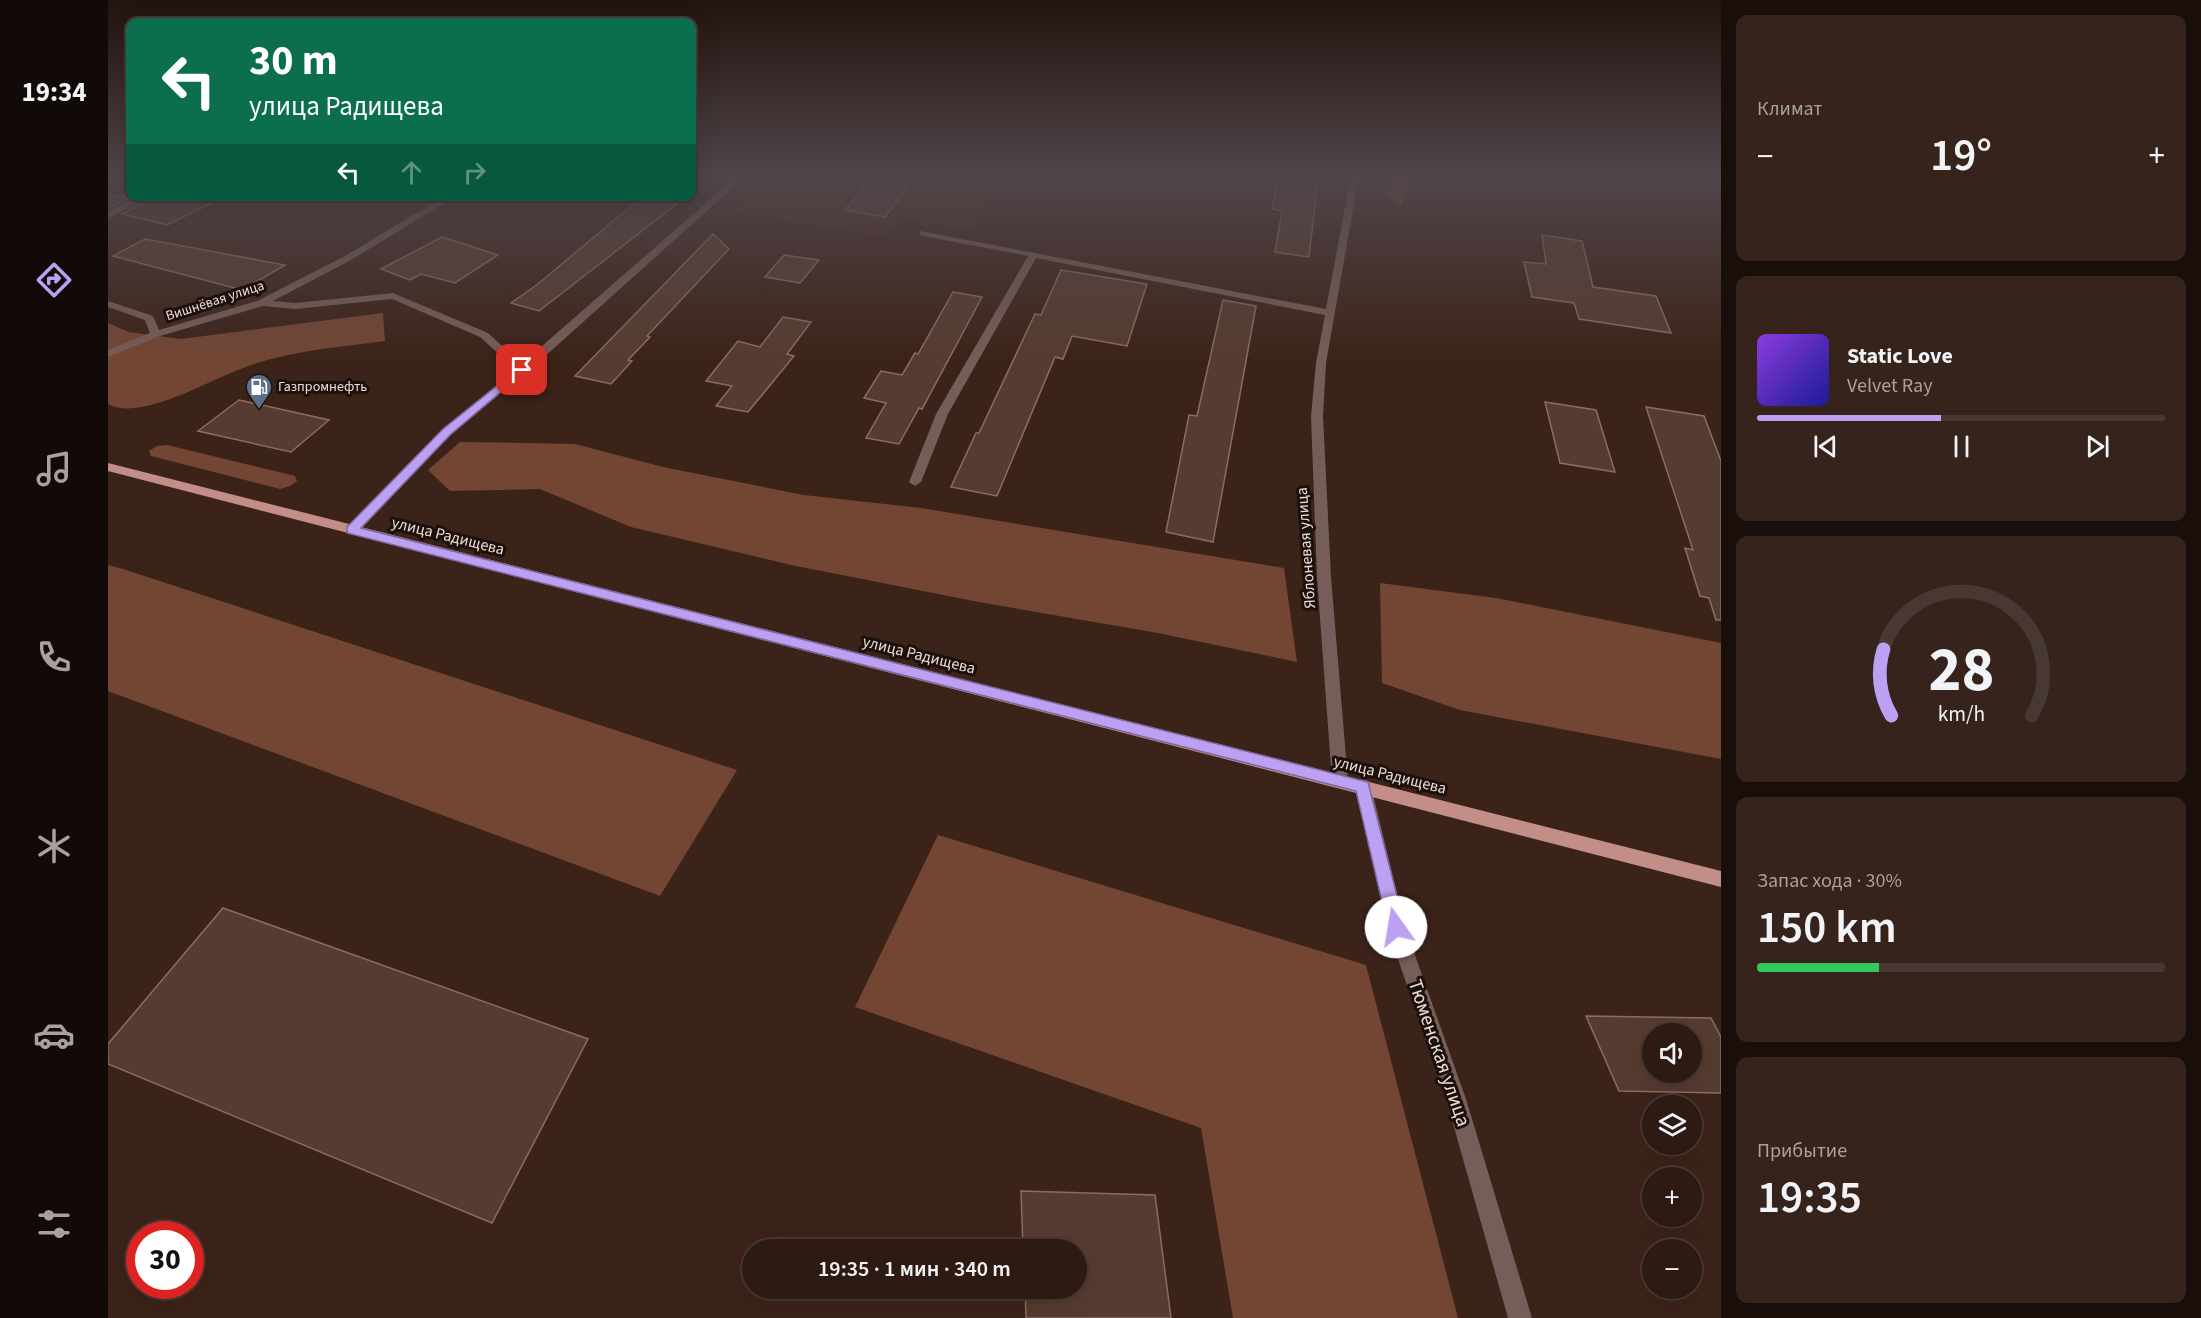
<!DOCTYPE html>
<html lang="ru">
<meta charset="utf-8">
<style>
:root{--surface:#2d1a13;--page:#35231c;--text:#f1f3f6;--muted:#a7a1a0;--line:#483833;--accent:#bca0f2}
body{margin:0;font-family:"Source Sans 3",sans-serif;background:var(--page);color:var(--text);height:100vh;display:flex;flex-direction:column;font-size:22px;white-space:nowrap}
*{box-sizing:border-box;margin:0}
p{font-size:20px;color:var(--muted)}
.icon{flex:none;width:33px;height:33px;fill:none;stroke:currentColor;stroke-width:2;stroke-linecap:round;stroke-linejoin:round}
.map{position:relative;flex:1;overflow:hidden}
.drawer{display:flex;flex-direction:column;gap:15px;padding:15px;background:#190e0a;width:480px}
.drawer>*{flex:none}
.banner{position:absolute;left:18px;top:18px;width:570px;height:183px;border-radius:12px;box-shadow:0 6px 24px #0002,0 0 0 2px var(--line);background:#0b6e4f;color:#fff;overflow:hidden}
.fabs{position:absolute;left:1534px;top:1023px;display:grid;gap:12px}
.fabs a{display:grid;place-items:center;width:60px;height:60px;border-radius:50%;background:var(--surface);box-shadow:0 6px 24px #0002,0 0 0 2px var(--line);font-size:30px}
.speed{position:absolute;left:18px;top:1221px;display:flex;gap:12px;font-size:30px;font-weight:700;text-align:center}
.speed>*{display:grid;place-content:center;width:78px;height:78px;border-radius:50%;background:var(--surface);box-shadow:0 6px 24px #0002,0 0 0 2px var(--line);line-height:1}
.speed .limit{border:9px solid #d22;background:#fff;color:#111}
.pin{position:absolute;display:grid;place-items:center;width:51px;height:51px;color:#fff;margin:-26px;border-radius:12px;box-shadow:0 3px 9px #0006}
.me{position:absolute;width:66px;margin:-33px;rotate:347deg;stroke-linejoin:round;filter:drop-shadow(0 0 4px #0008)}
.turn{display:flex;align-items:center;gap:21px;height:126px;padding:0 24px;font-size:27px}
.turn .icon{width:78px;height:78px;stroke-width:2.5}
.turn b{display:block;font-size:42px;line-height:51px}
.lanes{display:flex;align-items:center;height:57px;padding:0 24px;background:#0003;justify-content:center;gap:30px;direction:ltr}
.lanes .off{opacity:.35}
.big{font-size:45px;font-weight:600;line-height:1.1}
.drawer .widget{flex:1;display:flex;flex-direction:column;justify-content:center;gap:9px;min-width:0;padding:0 21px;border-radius:12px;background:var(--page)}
.drawer .dial{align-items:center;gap:0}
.dial svg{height:156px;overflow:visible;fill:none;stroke:var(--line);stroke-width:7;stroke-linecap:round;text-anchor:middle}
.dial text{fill:var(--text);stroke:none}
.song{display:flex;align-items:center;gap:18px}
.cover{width:72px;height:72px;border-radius:9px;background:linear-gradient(135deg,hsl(270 70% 55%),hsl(240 70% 35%))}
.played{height:6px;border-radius:3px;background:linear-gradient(90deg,var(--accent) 45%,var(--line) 45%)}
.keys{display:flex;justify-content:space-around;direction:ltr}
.heat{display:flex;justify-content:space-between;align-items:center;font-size:33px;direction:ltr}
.charge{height:9px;border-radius:4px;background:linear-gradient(90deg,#34c759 30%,var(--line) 0)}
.trip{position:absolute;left:634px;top:1239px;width:345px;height:60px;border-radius:30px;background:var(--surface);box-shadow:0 6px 24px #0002,0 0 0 2px var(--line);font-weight:600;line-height:60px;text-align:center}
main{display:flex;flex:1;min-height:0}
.tabs{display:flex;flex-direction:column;width:108px;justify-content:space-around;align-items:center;background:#120a08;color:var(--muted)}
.tabs .icon{width:42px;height:42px}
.tabs .current{color:var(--accent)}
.tabs b{font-size:27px;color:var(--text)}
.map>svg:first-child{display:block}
.built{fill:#47271a}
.green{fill:#734634}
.building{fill:#563b30;stroke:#8b6d60;stroke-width:1.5;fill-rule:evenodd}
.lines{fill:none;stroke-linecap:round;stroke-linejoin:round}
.minor{fill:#775d59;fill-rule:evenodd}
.major{fill:#c38e87;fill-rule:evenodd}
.route{fill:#bca0f2;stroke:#7a689d;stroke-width:1.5}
.labels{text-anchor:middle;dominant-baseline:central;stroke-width:6;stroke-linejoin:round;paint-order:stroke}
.far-street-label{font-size:14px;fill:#eddcd5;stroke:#1b100b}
.far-poi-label{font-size:14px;fill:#eddcd5;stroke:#1b100b;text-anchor:start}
.street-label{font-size:16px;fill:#eddcd5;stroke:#1b100b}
.near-street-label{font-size:20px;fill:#eddcd5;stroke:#1b100b}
</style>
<main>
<nav class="tabs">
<b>19:34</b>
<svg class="icon current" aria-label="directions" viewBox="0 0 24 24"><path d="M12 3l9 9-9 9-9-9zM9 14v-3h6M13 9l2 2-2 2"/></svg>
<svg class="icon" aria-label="music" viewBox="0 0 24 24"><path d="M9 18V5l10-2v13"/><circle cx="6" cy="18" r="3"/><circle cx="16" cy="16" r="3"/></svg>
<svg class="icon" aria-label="phone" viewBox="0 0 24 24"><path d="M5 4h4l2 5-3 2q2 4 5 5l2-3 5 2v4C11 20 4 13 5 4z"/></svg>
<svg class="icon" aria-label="climate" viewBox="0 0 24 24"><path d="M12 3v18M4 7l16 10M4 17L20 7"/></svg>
<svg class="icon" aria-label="car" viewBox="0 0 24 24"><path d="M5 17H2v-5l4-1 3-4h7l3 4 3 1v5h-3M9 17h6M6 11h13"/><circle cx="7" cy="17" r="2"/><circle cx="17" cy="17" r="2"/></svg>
<svg class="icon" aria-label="filters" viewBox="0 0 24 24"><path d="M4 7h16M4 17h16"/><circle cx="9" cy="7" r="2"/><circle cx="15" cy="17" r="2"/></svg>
</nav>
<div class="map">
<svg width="1613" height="1318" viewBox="0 0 1613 1318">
<rect width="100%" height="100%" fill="#3c2319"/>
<polygon class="built" points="662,175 900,175 865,231 790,218 775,237 624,212"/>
<g class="green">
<polygon points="1278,175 1307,175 1293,206 1277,195"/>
<path d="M 275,313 L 277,341 C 225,348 174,351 125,372 C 95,384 30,421 0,404 L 0,323 L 21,332 L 73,339 Z"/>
<polygon points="352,442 467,444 555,467 696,495 813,508 1176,568 1189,662 1050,633 871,602 683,565 523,527 432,489 342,491 320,470"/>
<polygon points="59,445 187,476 189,481 182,486 172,489 43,456 41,451 49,446"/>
<polygon points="0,565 15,569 629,770 552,896 0,691"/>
<polygon points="1272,583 1388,598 1613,643 1613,759 1352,710 1274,683"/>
<polygon points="830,835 1258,965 1350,1318 1125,1318 1093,1128 747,1007"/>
</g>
<g class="building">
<polygon points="766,175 808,175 777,217 737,210"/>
<polygon points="1170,175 1210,180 1201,257 1167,252 1174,211 1164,209"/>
<polygon points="0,196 25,196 0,209"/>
<polygon points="45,196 118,196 59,225 14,214"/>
<polygon points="535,196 579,196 431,311 403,303 430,284"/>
<polygon points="605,234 621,249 539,336 542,337 520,360 524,361 503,384 467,376"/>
<polygon points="1434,235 1474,241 1485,287 1548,296 1563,333 1471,319 1466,303 1424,297 1416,262 1438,264"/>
<polygon points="334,237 390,255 347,283 313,274 302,280 273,269"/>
<polygon points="37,239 177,265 134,290 5,256"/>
<polygon points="676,255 711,260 692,283 657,277"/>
<polygon points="953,270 1039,284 1019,346 964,336 955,359 947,357 889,496 843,487 868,433 871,433 927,314 933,315"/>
<polygon points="845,292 874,297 814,409 811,408 791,444 758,438 778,403 756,398 773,371 794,375 807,353 810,354"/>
<polygon points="1115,300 1148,306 1105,542 1058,532 1081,415 1089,416"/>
<polygon points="675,317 703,322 679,354 686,356 640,412 608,406 624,386 598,381 630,341 652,347"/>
<polygon points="131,400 221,420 183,452 90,431"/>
<polygon points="1437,402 1488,410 1507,472 1452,463"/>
<polygon points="1538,407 1596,416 1613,461 1613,620 1608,620 1601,598 1592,596 1577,548 1585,550"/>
<polygon points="115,908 480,1039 384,1223 0,1064 0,1044"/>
<path d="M 1478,1016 L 1603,1018 L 1613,1037 L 1613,1093 L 1511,1091 ZM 1545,1034 L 1584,1034 L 1584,1072 L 1545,1072 Z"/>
<polygon points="913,1191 1047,1195 1063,1318 918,1318 917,1288 969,1288 969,1250 915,1250"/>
</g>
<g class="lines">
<g class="minor">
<polygon points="630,175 639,175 435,358 343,435 249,533 244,535 237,530 335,429 391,383 393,356 372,337 284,299 187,309 155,306 52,336 0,357 0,350 42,333 37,320 0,307 0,301 45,316 51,330 149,301 237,256 337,196 348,196 243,260 165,301 187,303 285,293 380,333 404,355 403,373"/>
<polygon points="1243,175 1251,175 1218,363 1215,416 1223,577 1240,781 1238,786 1232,788 1226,786 1224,781 1209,577 1203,416 1208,363 1217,315 928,258 840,414 813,482 807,486 801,482 828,414 920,256 815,236 812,235 812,231 1218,309"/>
<polygon points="31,196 43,196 0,218 0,212"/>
<polygon points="1255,779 1261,781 1263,786 1297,927 1358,1099 1424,1318 1400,1318 1338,1099 1279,927 1247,786 1249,781"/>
</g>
<polygon class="major" points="0,463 1613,871 1613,887 0,471"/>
</g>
<linearGradient id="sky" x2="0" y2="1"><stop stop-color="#21130e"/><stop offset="0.49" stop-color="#504549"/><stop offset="1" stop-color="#504549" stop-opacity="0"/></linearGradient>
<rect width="1613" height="360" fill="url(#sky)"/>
<polygon class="route" points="411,368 419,370 343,434 253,528 1260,782 1297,927 1294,933 1288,935 1282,933 1280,927 1248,791 239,533 239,527 335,429"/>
<defs>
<g id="fuel-pin" transform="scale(1.35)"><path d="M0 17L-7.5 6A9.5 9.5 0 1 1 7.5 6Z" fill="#5c6f8a" stroke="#1b100b"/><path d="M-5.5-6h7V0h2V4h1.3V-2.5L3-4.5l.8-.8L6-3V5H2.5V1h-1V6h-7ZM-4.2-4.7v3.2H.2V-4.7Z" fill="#fff"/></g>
</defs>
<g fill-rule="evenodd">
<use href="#fuel-pin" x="151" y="387"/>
</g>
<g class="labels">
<g class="far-street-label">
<text transform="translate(107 301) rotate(-18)">Вишнёвая улица</text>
</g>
<g class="far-poi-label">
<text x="170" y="387">Газпромнефть</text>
</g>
<g class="street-label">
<text transform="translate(340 536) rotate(14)">улица Радищева</text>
<text transform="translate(1198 548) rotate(-94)">Яблоневая улица</text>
<text transform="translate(811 655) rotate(14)">улица Радищева</text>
<text transform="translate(1282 775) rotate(14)">улица Радищева</text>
</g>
<g class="near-street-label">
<text transform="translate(1331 1053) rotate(71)">Тюменская улица</text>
</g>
</g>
</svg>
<div class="fabs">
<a><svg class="icon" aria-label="sound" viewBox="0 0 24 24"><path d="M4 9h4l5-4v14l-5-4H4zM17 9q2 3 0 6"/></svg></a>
<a><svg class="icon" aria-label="layers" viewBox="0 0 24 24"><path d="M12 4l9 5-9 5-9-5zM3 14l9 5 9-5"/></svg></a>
<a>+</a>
<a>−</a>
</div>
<div class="speed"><div class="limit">30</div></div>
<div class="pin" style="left:414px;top:370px;background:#d93025"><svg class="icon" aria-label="arrive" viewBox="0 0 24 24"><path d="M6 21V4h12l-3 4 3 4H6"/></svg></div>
<svg class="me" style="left:1288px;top:927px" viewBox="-20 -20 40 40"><circle r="19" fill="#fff"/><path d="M0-13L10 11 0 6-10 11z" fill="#bca0f2"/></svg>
<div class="trip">19:35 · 1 мин · 340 m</div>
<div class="banner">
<div class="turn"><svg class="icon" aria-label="left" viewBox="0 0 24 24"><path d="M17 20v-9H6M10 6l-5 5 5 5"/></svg><div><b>30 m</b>улица Радищева</div></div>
<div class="lanes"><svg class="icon" aria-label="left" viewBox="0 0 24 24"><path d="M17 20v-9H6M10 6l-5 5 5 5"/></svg><svg class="icon off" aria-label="ahead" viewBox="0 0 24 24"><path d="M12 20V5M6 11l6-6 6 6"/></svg><svg class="icon off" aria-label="right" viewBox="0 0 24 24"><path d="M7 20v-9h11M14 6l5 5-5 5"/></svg></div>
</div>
</div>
<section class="drawer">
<div class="widget"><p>Климат</p>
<div class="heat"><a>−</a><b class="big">19°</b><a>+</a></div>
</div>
<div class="widget">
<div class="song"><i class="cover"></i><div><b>Static Love</b><p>Velvet Ray</p></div></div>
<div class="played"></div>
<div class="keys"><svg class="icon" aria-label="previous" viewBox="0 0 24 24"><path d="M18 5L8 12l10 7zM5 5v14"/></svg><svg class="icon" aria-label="pause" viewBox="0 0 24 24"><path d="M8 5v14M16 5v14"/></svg><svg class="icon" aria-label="next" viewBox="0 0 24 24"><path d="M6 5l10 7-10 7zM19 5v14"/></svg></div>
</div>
<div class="widget dial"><svg viewBox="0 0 100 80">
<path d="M14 69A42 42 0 1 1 86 69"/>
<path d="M14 69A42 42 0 0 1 10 35" stroke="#bca0f2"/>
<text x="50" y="56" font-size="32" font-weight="700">28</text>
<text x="50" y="72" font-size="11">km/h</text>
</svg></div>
<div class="widget"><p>Запас хода · 30%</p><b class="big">150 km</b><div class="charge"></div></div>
<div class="widget"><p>Прибытие</p><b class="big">19:35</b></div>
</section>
</main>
